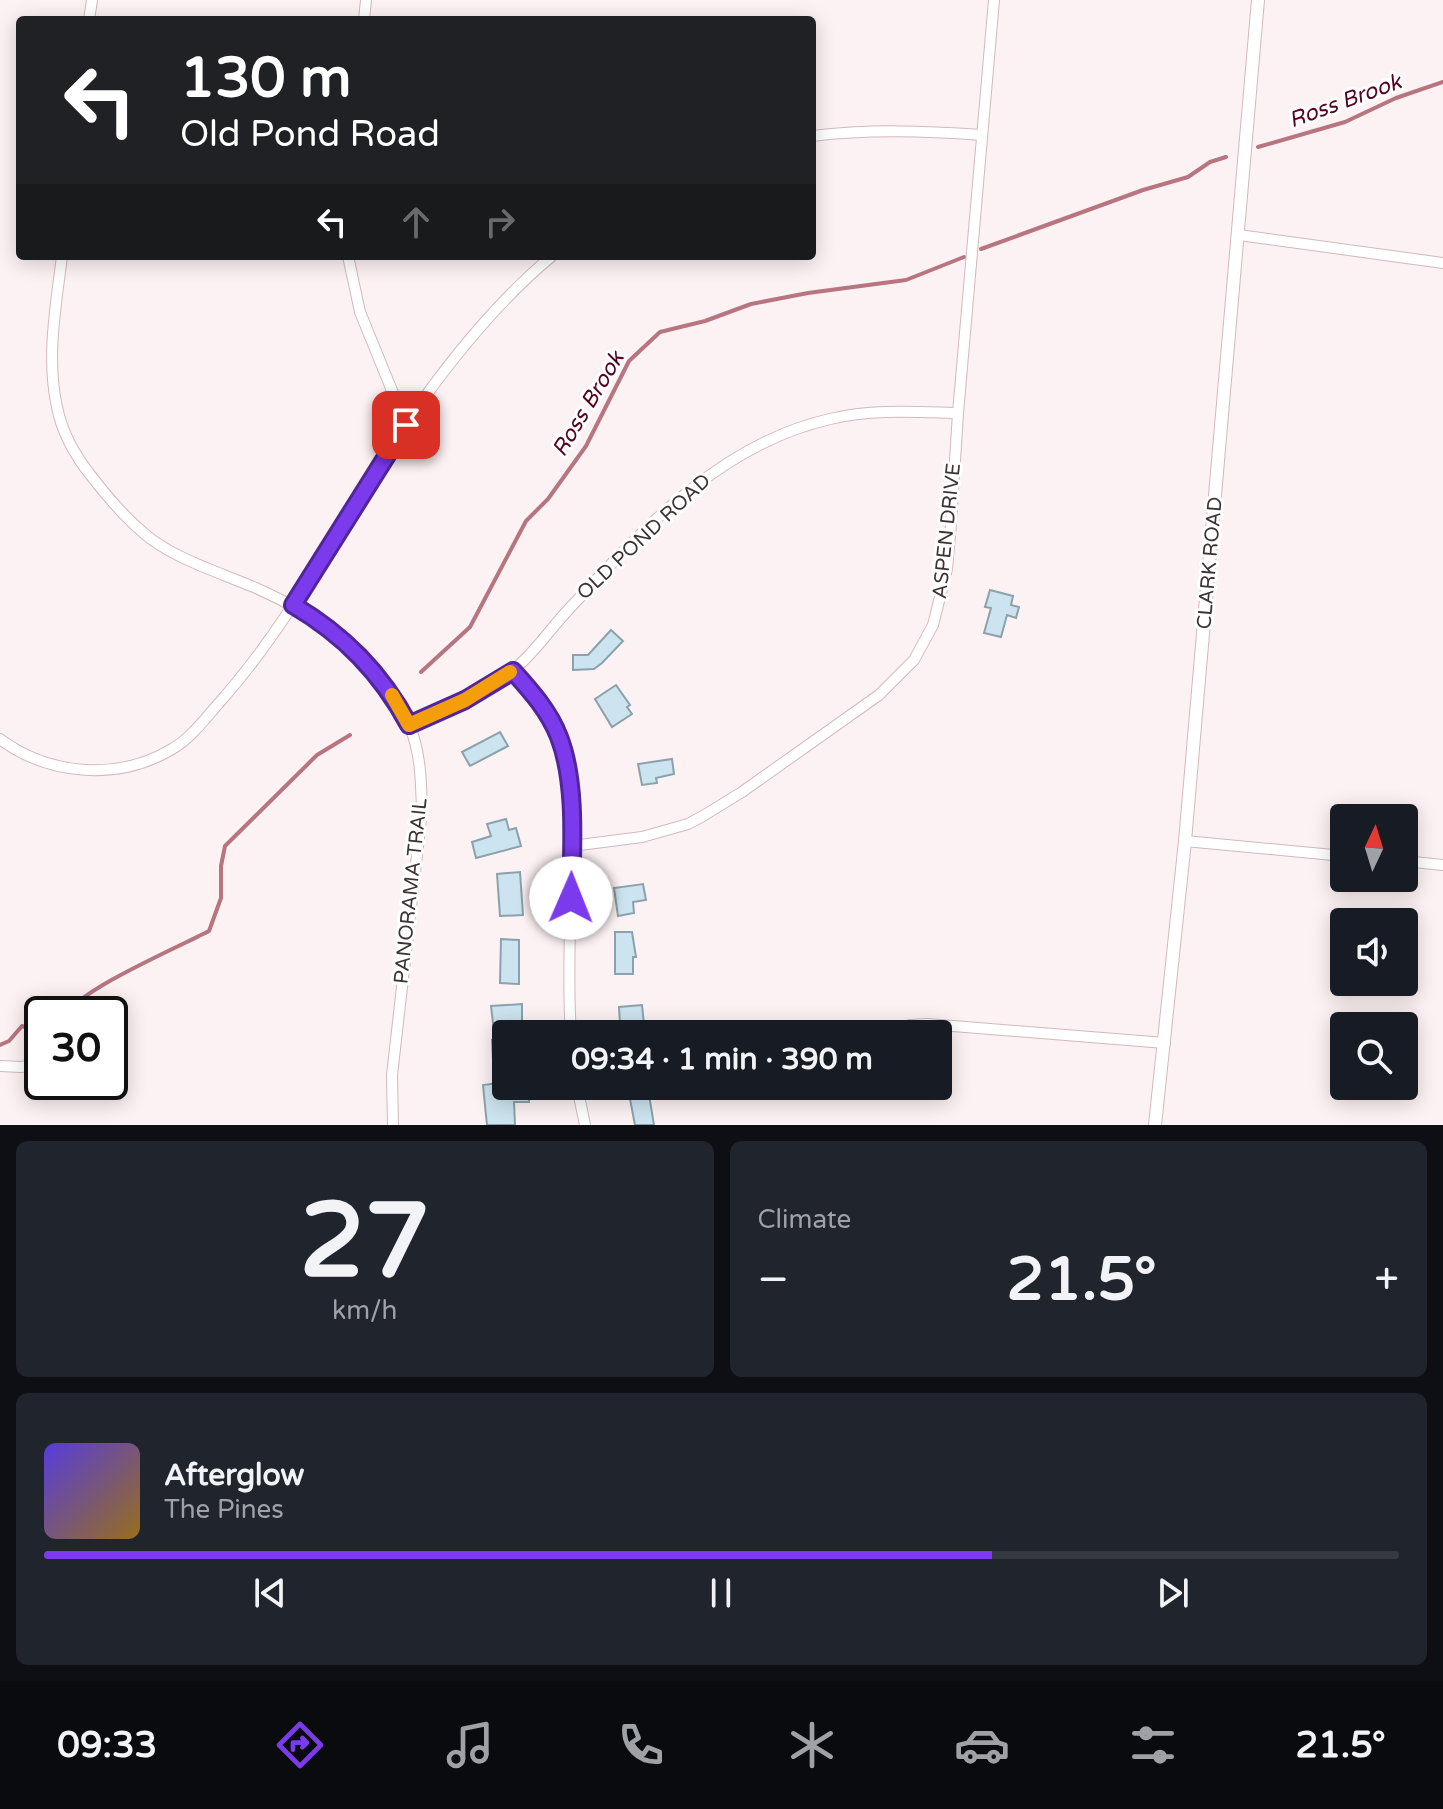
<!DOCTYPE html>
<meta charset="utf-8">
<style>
:root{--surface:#171b24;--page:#20242c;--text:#f1f3f6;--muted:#9ea1a6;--line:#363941;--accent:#7c3aed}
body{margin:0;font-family:"Varela Round",sans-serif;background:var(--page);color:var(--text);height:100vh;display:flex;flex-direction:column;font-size:30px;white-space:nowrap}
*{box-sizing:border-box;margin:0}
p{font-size:26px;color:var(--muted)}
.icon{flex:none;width:44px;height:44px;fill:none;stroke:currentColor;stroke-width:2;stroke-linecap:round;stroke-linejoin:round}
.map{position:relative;height:1125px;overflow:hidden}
.drawer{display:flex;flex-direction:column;gap:16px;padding:16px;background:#0d0f14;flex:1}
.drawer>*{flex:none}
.banner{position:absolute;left:16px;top:16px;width:800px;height:244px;border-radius:8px;box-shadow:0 4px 20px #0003;background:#202124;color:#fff;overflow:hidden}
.needle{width:52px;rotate:4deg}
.buttons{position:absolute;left:1330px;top:804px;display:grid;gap:16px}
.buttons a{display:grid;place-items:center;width:88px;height:88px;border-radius:8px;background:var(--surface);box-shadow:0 4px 20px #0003;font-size:40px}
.speed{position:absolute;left:24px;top:996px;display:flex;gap:16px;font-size:40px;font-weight:700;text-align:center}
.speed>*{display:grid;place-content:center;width:104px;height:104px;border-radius:50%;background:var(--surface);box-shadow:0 4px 20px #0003;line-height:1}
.speed .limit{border:4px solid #111;border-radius:12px;background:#fff;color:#111}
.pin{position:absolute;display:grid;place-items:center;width:68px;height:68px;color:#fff;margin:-34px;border-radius:16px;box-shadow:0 4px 12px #0006}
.me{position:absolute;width:88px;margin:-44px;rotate:1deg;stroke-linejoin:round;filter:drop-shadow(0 0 6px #0008)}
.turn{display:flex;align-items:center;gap:28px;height:168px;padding:0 32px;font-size:36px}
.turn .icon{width:104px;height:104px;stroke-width:2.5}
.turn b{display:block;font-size:56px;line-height:68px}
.lanes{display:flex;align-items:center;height:76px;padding:0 32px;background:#0003;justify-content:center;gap:40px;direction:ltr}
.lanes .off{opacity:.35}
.big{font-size:60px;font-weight:700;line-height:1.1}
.drawer .tile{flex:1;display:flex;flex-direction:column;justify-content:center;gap:12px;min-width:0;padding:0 28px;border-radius:12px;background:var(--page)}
.drawer .dial{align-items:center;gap:0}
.dial b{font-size:104px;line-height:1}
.song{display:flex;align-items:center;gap:24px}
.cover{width:96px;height:96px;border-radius:12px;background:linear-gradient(135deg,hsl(250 70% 55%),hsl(40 70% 35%))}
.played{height:8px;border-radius:4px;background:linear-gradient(90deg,var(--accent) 70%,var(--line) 70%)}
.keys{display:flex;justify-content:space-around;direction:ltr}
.heat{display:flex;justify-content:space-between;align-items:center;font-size:44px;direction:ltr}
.drawer .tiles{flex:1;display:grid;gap:16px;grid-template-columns:1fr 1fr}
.tile:last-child{grid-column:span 2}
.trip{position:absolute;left:492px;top:1020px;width:460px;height:80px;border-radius:8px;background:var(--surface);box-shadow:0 4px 20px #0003;font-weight:700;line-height:80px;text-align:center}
.dock{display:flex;height:128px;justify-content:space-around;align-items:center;background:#090b0e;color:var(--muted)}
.dock .icon{width:56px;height:56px}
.dock .current{color:var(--accent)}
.dock b{font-size:36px;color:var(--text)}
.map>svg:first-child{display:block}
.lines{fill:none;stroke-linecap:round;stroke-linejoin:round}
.stream{stroke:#b7757f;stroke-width:4}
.building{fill:#cce4ef;stroke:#8ba1ab;stroke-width:2}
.minor-casing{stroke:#d2b9bc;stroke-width:12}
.tertiary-casing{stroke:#d2b9bc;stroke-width:14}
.minor{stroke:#fff;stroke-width:10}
.tertiary{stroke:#fff;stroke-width:12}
.route-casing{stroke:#51269a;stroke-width:20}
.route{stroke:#7c3aed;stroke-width:14}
.slow{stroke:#f59e0b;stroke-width:14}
.labels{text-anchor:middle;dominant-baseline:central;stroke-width:6;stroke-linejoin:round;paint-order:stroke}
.street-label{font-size:20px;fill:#3d3335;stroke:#fff}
.water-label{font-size:22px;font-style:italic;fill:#55041f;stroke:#fff}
</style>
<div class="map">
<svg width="1443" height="1125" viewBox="0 0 1443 1125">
<rect width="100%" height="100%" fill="#fdf2f3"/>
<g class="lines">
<g class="stream">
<polyline points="1258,147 1345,122 1396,98 1443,82"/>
<polyline points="981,249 1143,190 1188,177 1210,162 1226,157"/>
<polyline points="421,672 470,627 526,521 548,499 586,446 629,361 660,332 705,321 751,304 808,293 906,280 964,257"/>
<path d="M 68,1014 C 76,991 183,945 209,931 L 221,898 L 221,866 L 225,846 L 317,755 L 350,735"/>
<polyline points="0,1045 9,1041 22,1026 42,1033"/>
</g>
</g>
<g class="building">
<polygon points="990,590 1013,596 1011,605 1019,607 1016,618 1007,615 1001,637 984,633 991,608 985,607"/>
<polygon points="611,630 623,641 602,663 594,669 573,670 573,655 588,655"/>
<polygon points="616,685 630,705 627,707 632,714 612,727 595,699"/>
<polygon points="500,732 508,746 470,766 462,752"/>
<polygon points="672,759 674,774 656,778 657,783 642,785 638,764"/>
<polygon points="506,819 509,830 516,828 521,846 476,858 472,842 491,836 487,824"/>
<polygon points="520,872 523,915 500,916 497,874"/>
<polygon points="643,884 646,900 633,902 634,913 618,916 614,888"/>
<polygon points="615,932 632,932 636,957 633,957 633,974 615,974"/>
<polygon points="501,939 519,940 519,984 500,983"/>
<polygon points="522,1004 522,1027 517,1027 518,1034 506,1034 506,1059 493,1060 492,1040 495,1040 491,1006"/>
<polygon points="642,1005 645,1034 625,1034 624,1023 620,1024 619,1007"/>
<polygon points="506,1082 506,1086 529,1086 529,1102 514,1102 515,1125 487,1125 483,1085"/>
<polygon points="649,1095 654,1125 635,1125 630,1099"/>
</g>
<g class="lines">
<g class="minor-casing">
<g id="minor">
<polyline points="89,20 92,0"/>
<polyline points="364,20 366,0"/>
<path d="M 812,136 C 869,129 925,131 982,135"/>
<polyline points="1239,235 1443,263"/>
<path d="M 62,256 C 56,306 46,357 57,407 C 62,433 76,457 92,477 C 109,499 129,522 151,539 C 181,561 221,573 256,588 C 319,616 384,660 410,727 C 421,754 421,782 422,811 L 392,1075 L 393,1125"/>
<polyline points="348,256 360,312 406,425"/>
<path d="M 513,671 C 531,691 548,710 559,735 C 570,763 570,796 571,826 C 573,895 566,965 571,1034"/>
<path d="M 409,725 C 444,711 482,695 512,671 C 533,655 550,629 569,609 C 643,529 720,444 830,419 C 873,409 915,412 958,413"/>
<path d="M 0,739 C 50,776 119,781 172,749 C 191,738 205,719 219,703 C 294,619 343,518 405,425 C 447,364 495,303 552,256"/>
<polyline points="1185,841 1344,856"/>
<polyline points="572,846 642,837 688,824 703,816 742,792 879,695 914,660 933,625 947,569 951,524 958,413 994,0"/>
<polyline points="1404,861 1443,865"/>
<polyline points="884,1034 910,1025 928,1024 1165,1043"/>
<polyline points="0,1066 21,1067 42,1064"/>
<polyline points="577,1086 585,1125"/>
</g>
</g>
<g class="tertiary-casing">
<polyline id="tertiary" points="1155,1125 1185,841 1258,0"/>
</g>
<use href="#minor" class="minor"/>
<use href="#tertiary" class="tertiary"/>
</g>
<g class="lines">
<g class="route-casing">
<path id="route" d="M 406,425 L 293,605 C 344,635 381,673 409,725 L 465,700 L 513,671 C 531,691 549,711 559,737 C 577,783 572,849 571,898"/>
</g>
<use href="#route" class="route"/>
<polyline class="slow" points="392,695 409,725 465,700 510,672"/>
</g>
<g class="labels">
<g class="street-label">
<text transform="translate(947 531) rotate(-84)">ASPEN DRIVE</text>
<text transform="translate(644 537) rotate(-43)">OLD POND ROAD</text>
<text transform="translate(1210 563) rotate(-85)">CLARK ROAD</text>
<text transform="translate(411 891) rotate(-84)">PANORAMA TRAIL</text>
</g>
<g class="water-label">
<text transform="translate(1345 101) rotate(-20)">Ross Brook</text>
<text transform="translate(588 404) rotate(-59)">Ross Brook</text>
</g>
</g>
</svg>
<div class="buttons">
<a><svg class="needle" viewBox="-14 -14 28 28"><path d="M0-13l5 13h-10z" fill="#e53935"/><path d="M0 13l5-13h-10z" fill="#9ea1a6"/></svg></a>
<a><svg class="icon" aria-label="sound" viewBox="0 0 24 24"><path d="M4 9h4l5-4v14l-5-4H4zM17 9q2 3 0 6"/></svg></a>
<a><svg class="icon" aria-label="search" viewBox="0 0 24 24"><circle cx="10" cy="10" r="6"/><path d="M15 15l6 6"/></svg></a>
</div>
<div class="speed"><div class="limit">30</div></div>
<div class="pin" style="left:406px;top:425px;background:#d93025"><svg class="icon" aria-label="arrive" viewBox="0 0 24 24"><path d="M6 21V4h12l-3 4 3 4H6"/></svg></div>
<svg class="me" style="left:571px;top:898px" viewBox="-20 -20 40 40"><circle r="19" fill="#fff"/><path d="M0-13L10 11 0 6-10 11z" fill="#7c3aed"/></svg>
<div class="trip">09:34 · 1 min · 390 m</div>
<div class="banner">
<div class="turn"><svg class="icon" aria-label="left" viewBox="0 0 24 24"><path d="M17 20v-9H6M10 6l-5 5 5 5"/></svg><div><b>130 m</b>Old Pond Road</div></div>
<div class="lanes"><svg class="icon" aria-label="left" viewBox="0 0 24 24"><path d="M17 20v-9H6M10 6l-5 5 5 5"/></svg><svg class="icon off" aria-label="ahead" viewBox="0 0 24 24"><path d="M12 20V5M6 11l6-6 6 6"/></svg><svg class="icon off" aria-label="right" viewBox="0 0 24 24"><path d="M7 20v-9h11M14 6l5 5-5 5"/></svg></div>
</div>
</div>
<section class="drawer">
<div class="tiles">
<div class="tile dial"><b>27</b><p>km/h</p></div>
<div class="tile"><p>Climate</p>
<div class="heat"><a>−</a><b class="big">21.5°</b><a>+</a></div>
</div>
<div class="tile">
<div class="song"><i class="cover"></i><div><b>Afterglow</b><p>The Pines</p></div></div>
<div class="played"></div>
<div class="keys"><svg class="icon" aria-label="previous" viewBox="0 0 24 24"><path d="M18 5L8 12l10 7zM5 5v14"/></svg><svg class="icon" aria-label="pause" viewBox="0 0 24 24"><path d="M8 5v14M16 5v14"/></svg><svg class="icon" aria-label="next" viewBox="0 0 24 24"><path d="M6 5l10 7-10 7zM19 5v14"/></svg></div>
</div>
</div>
</section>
<nav class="dock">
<b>09:33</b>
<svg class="icon current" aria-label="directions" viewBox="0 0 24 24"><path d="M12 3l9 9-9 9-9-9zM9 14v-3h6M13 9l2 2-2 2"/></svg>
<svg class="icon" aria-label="music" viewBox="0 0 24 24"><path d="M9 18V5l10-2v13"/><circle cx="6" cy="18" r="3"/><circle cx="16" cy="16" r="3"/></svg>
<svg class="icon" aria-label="phone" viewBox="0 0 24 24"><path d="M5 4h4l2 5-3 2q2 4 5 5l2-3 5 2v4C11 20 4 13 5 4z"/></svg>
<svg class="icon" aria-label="climate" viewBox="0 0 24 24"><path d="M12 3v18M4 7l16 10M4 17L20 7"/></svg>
<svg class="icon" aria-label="car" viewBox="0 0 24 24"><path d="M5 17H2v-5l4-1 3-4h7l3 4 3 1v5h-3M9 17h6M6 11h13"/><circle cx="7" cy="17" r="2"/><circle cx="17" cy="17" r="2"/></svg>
<svg class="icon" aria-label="filters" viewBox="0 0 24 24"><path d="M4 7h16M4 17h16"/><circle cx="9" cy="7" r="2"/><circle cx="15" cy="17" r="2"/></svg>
<b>21.5°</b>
</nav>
